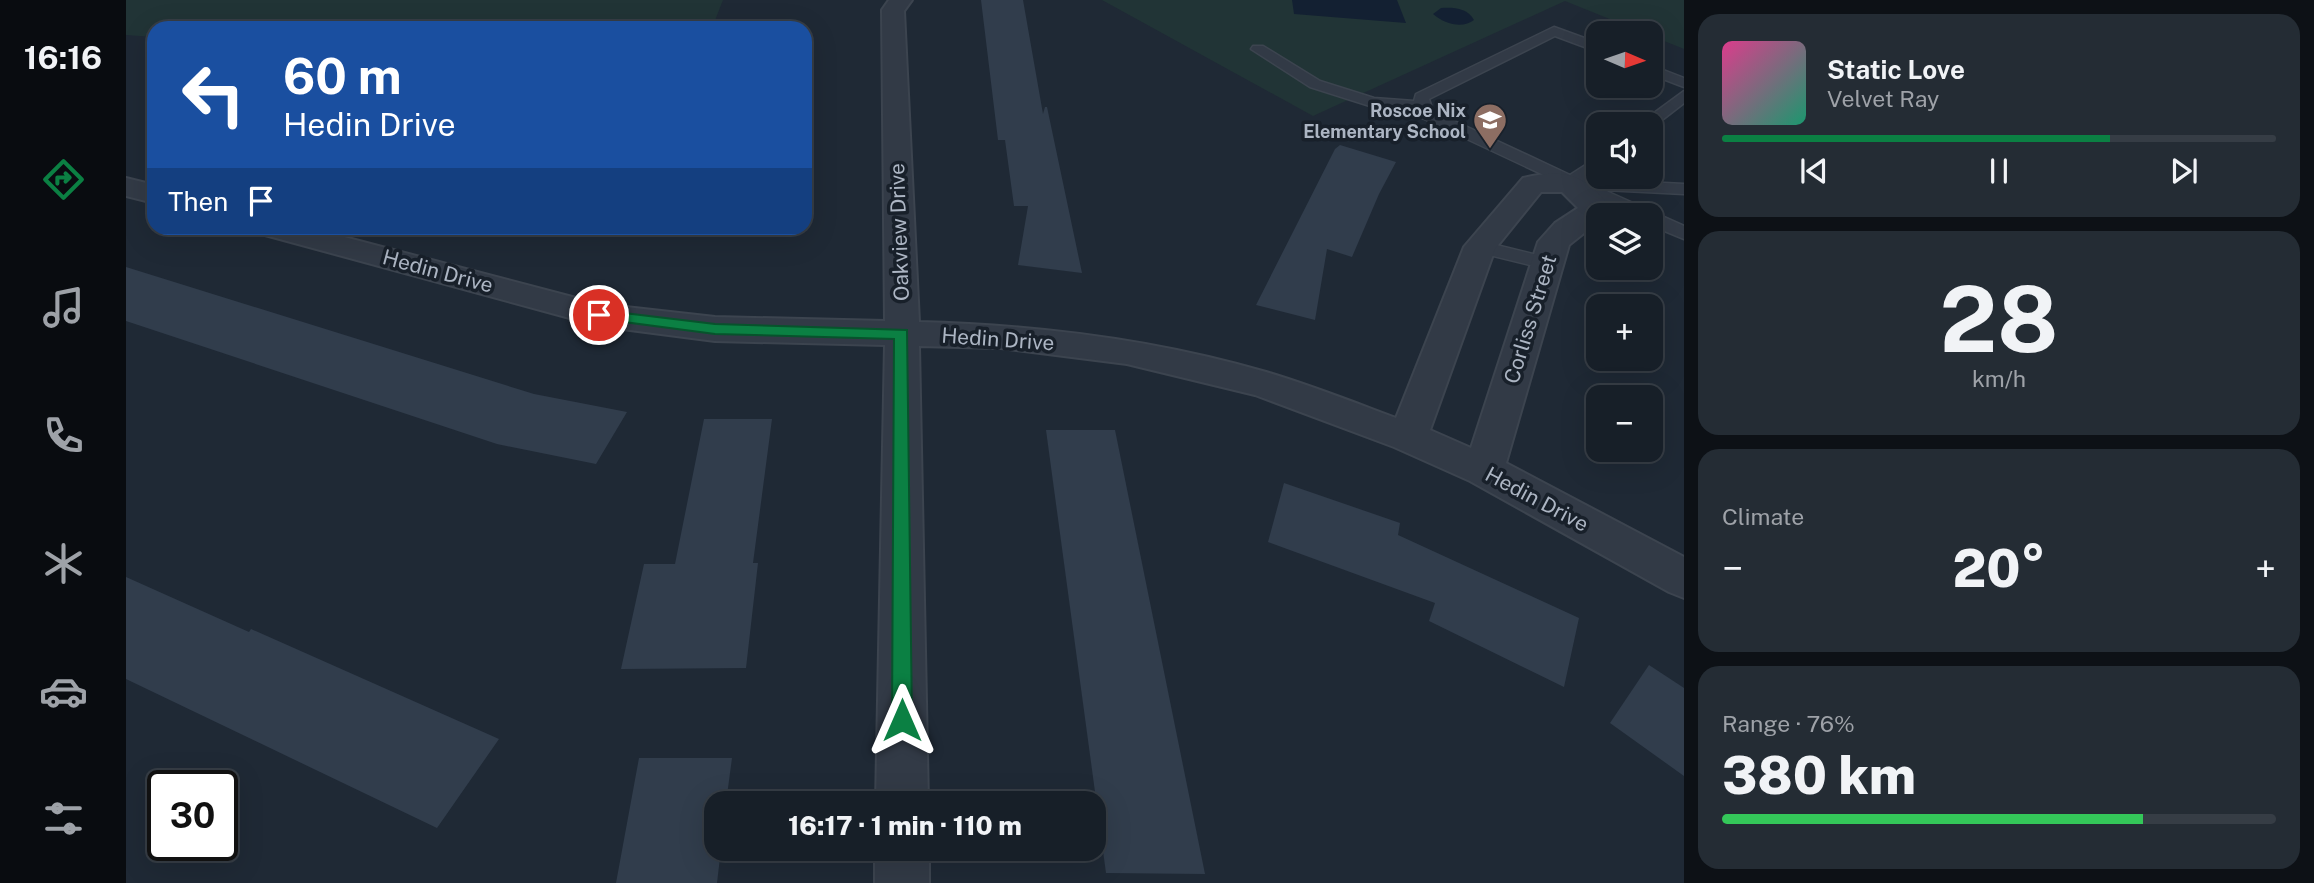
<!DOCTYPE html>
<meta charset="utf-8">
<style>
:root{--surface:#171f28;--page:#242c34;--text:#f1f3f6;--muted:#9ea2a8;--line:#363d45;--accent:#0b8043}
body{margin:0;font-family:"Public Sans",sans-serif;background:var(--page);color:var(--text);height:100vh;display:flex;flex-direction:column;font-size:26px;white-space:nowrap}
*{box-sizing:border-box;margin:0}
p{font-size:23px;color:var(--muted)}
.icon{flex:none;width:38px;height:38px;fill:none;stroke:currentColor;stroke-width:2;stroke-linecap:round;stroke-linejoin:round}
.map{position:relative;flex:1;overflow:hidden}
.details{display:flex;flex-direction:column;gap:14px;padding:14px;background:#0d1116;width:630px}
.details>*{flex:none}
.guide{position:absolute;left:21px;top:21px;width:665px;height:214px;border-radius:21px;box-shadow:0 7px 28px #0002,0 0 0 2px var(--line);background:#1a4fa0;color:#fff;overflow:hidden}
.needle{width:46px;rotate:92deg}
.buttons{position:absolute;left:1460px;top:21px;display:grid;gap:14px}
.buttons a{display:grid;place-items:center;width:77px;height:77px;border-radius:14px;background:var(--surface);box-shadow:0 7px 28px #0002,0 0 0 2px var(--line);font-size:35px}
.speed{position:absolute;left:21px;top:770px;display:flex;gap:14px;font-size:35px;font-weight:700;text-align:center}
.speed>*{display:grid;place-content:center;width:91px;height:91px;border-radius:50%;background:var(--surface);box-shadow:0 7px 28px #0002,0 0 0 2px var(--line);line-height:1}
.speed .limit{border:4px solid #111;border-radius:10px;background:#fff;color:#111}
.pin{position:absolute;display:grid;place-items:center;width:60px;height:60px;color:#fff;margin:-30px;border:4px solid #fff;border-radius:50%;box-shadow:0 2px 7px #0007}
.me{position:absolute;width:77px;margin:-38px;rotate:0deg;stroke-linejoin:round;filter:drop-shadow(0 0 5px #0008)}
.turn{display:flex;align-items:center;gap:24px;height:147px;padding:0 21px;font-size:32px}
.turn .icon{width:91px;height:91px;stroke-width:2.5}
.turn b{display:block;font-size:49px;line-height:60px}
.then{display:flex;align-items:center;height:66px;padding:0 21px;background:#0003;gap:14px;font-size:26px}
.big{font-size:52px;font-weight:800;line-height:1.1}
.details .card{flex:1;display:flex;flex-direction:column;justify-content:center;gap:10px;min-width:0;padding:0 24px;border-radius:21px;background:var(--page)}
.details .dial{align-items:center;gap:0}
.dial b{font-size:91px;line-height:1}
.song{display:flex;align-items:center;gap:21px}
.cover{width:84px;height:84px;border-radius:10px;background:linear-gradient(135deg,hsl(330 70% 55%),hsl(160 70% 35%))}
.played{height:7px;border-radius:4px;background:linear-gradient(90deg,var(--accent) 70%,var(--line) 70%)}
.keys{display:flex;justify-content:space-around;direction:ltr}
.heat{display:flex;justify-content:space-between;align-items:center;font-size:38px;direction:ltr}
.charge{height:10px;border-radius:5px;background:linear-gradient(90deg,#34c759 76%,var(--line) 0)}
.trip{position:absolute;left:578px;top:791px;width:402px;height:70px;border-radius:21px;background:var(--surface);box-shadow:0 7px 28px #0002,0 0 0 2px var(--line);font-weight:800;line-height:70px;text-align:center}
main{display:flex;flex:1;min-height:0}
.dock{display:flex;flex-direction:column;width:126px;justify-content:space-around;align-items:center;background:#090c10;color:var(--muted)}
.dock .icon{width:49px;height:49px}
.dock .on{color:var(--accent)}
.dock b{font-size:32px;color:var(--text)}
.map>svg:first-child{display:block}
.green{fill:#213436}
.water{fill:#132032}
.building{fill:#313d4c}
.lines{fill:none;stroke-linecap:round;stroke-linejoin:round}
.lane-casing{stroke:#3c444f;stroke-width:3}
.street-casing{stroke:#3c444f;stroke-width:4}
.lane{fill:#323a46;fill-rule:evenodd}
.street{fill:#323a46;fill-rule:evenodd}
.route{fill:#0b8043;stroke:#07532c;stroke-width:2}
.labels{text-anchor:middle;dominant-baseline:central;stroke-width:7;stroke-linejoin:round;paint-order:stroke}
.far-poi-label{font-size:18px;font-weight:bold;fill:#acb5c3;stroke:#18202a;text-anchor:end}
.street-label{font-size:21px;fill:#acb5c3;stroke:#18202a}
</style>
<main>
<nav class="dock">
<b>16:16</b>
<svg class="icon on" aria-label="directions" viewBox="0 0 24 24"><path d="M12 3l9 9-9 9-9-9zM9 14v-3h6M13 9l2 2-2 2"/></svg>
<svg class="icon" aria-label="music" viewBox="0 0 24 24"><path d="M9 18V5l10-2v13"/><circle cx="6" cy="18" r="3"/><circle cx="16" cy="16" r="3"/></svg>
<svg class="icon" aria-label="phone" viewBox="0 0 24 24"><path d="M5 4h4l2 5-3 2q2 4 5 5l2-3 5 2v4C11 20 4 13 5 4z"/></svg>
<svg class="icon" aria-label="climate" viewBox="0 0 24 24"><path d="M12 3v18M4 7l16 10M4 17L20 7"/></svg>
<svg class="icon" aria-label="car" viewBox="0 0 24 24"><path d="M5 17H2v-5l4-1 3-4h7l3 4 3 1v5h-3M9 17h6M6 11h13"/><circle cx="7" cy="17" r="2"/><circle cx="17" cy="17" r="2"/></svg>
<svg class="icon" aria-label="filters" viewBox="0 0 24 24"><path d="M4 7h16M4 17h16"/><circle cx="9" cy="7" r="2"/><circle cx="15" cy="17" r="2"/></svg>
</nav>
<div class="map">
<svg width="1558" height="883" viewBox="0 0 1558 883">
<rect width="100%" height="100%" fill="#1f2935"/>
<g class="green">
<polygon points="0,0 597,0 586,28 28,28 28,37 0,35"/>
<polygon points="976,0 1558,0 1558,49 1439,1 1187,116"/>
</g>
<g class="water">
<polygon points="1166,0 1271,0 1280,23 1168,14"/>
<path d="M 1315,8 C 1327,7 1342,8 1348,20 C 1337,29 1318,24 1307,14 Z"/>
</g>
<g class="building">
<polygon points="855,0 897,0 917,114 919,107 921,107 956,273 892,265 902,206 888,206 879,140 872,140"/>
<polygon points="1214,145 1270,162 1253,194 1226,257 1201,249 1189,320 1130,305 1209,149"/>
<polygon points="0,267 408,394 501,412 470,464 371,444 0,321"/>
<polygon points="578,419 646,419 627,563 632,563 620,668 495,669 518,564 549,564"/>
<polygon points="920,430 989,430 1079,874 980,873"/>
<polygon points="1158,483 1274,523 1272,535 1453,618 1438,687 1303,621 1309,603 1142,542"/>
<polygon points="0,577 123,632 125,629 373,739 311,828 0,679"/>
<polygon points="1523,665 1558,688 1558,776 1484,723"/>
<polygon points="513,758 606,758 600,803 590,803 590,849 595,849 591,883 490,883"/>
</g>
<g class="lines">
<g class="lane-casing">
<g id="lane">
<polygon points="1428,27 1472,43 1472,52 1429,36 1303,99 1307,111 1444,175 1472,157 1472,170 1460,179 1558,184 1558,194 1478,190 1558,226 1558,239 1524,225 1524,215 1503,215 1294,117 1291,110 1247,107 1184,87 1125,49 1127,46 1137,46 1194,81 1248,98 1288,101 1290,94"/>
<polygon points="1524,65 1558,78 1558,87 1524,74"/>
<polygon points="1558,91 1558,103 1527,127 1524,128 1524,124 1513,124"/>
<polygon points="1354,241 1427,259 1429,263 1420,269 1347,251 1345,247"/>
</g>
</g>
<g class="street-casing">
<g id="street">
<path d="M 763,0 L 786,0 L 778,11 L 793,322 C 910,325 1027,339 1140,372 C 1184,385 1227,402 1270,418 L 1338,247 L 1397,178 C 1438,168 1461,174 1485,209 L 1481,215 L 1472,215 L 1472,222 L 1443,245 L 1380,463 L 1558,557 L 1558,598 L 1543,592 L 1344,481 L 1268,447 L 1129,395 L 1001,364 L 875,348 L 793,346 L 802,803 L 750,803 L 759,345 L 589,341 L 473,326 L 139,235 L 135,228 L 184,228 L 473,304 L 589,317 L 759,321 L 756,10 ZM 1415,192 L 1436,192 L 1452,208 L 1429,223 L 1412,242 L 1345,448 L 1304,430 L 1369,249 Z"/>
<polygon points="0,178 28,185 28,203 0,196"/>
<rect x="749" y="849" width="54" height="34"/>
</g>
</g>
<use href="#lane" class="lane"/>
<use href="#street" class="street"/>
</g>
<polygon class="route" points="473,310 589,324 781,330 786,720 783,727 776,730 769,727 766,720 768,339 589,334 468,318 468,312"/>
<defs>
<g id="school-pin" transform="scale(1.75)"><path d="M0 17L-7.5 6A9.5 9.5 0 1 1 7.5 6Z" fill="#8d6e63" stroke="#18202a"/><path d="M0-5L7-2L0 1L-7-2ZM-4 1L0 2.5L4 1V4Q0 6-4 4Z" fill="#fff"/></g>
</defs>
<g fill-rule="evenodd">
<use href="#school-pin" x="1364" y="120"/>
</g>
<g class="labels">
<g class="far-poi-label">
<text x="1340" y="110">Roscoe Nix<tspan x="1340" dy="21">Elementary School</tspan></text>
</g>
<g class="street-label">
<text transform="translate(773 232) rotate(-92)">Oakview Drive</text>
<text transform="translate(312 271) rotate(15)">Hedin Drive</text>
<text transform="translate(1404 319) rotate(-73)">Corliss Street</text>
<text transform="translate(872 339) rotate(4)">Hedin Drive</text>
<text transform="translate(1411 499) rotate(28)">Hedin Drive</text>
</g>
</g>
</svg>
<div class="buttons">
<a><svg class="needle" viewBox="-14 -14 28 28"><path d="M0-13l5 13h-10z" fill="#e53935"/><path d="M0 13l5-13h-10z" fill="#9ea2a8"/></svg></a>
<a><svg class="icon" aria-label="sound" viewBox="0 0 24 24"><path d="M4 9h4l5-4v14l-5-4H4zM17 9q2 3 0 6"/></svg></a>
<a><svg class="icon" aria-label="layers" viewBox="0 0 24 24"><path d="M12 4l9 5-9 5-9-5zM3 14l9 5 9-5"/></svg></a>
<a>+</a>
<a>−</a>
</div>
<div class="speed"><div class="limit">30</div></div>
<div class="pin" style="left:473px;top:315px;background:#d93025"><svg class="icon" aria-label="arrive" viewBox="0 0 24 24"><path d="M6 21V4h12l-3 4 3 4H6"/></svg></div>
<svg class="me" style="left:776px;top:720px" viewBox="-20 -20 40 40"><path d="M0-17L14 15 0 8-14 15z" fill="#0b8043" stroke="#fff" stroke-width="4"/></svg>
<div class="trip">16:17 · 1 min · 110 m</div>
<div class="guide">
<div class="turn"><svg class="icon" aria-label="left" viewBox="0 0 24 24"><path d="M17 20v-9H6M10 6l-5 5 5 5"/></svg><div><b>60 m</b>Hedin Drive</div></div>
<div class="then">Then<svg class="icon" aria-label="arrive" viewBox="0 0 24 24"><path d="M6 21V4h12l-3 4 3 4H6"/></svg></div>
</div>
</div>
<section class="details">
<div class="card">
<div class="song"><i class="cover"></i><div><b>Static Love</b><p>Velvet Ray</p></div></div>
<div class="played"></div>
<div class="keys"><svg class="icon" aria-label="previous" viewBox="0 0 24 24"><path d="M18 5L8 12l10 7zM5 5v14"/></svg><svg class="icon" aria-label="pause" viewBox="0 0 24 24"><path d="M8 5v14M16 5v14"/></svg><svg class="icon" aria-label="next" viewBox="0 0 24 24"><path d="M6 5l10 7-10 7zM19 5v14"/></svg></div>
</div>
<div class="card dial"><b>28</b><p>km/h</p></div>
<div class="card"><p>Climate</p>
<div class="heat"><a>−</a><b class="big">20°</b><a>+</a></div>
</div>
<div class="card"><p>Range · 76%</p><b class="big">380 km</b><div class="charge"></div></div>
</section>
</main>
